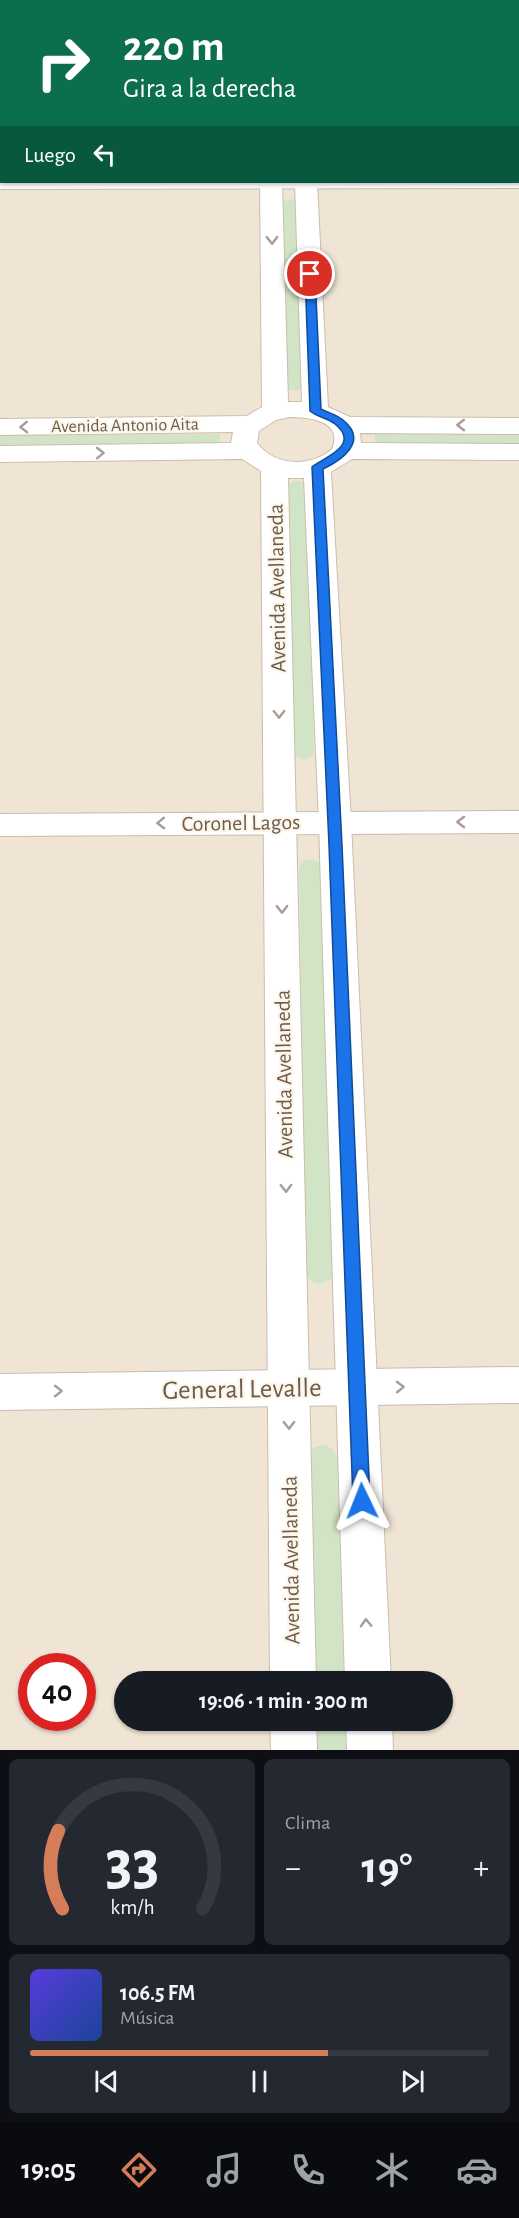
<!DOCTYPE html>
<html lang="es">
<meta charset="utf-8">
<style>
:root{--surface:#171b24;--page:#242831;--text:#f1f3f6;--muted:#9ea1a6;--line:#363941;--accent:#d57d59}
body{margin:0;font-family:"Alegreya Sans",sans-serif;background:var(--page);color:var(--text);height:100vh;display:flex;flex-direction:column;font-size:22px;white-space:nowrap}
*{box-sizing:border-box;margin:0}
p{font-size:20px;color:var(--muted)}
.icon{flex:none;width:33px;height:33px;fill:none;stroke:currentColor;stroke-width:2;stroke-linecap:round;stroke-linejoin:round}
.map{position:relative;height:1750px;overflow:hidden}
.details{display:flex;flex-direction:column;gap:9px;padding:9px;background:#0d0f14;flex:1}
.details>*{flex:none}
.hud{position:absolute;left:0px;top:0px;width:519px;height:183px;box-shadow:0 2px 4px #0004;background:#0b6e4f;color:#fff;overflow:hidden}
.speed{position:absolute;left:18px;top:1653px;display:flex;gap:12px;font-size:30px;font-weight:700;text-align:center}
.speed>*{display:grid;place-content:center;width:78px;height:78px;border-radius:50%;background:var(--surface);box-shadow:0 2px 4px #0004;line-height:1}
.speed .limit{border:9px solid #d22;background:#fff;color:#111}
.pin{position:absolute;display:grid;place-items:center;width:51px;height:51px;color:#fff;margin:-26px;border:3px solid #fff;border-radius:50%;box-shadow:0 2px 6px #0007}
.me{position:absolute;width:66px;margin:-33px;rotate:358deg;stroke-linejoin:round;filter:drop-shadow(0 0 4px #0008)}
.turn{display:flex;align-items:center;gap:21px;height:126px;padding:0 24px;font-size:27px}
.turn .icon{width:78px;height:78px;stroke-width:2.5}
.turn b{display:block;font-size:42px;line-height:51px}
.then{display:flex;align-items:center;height:57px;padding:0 24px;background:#0003;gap:12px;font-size:22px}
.big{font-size:45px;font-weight:700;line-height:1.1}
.details .tile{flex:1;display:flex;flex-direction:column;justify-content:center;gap:9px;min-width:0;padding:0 21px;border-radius:9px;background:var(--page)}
.details .dial{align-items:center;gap:0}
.dial svg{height:156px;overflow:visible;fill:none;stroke:var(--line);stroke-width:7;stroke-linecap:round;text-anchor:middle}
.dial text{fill:var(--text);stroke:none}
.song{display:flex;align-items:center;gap:18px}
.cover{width:72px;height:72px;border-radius:9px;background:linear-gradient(135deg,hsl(250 70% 55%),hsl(220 70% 35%))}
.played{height:6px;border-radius:3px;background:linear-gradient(90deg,var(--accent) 65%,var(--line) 65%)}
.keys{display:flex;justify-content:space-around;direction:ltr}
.heat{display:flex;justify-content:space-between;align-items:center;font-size:33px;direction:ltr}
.details .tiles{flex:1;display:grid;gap:9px;grid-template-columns:1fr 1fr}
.tile:last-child{grid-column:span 2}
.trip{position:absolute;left:114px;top:1671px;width:339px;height:60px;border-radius:30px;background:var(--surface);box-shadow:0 2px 4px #0004;font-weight:700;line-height:60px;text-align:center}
.dock{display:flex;height:96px;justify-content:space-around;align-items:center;background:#090b0e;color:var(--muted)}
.dock .icon{width:42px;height:42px}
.dock .active{color:var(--accent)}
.dock b{font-size:27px;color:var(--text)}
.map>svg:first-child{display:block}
.residential{fill:#f0e5d5;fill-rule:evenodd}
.green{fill:#d1e5c6}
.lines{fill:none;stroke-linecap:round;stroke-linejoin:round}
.street-casing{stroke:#c9bbad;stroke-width:2}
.secondary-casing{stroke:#ccbcac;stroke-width:2}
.street{fill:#fff;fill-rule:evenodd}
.secondary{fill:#fff;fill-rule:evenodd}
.oneway{stroke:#a99d95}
.route{fill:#1a73e8;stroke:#114b97;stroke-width:1.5}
.labels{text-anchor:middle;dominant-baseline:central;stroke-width:4.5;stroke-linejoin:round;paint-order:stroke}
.far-street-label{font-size:18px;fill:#6f5c4e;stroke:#fdf7eb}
.street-label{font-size:22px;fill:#6f5c4e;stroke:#fdf7eb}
.near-street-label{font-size:27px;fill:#6f5c4e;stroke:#fdf7eb}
</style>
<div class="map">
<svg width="519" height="1750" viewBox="0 0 519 1750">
<rect width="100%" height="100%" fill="#f9f3e6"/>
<path class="residential" d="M 0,0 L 519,0 L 519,1750 L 0,1750 ZM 2,2 L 518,2 L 518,182 L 2,182 ZM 32,1666 L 82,1666 L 82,1718 L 32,1718 ZM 124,1682 L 442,1682 L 442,1720 L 124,1720 Z"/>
<g class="green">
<polygon points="291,199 296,201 303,387 297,391 286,389 282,202"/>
<rect x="375" y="433" width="144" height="11"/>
<polygon points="220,434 220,443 0,445 0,435"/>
<path d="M 293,481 L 300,481 L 308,486 L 314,753 C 309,761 300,760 293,754 L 289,484 Z"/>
<polygon points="312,859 322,864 333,1275 331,1279 320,1284 312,1282 306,1275 299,867 304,860"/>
<polygon points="325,1445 334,1450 338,1459 344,1681 312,1681 308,1454 315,1447"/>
<polygon points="312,1721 345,1721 346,1750 313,1750"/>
</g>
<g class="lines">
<g class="street-casing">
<g id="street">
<polygon points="0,0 10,0 11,2 2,2 0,8"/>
<polygon points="57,0 477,0 56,2"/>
<polygon points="518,176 519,188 0,189 0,177 2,182 518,182"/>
<polygon points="519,811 519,833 0,836 0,814"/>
<polygon points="519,1367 519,1403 0,1410 0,1374"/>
</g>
</g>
<g class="secondary-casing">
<g id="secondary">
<rect x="258" y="0" width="20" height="2"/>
<rect x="289" y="0" width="20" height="2"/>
<path d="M 260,182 L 282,182 L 288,402 L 302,402 L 295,182 L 317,182 L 328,407 L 350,417 L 519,418 L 519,434 L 360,433 L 361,443 L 519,444 L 519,460 L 352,459 L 331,472 L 351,822 L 391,1682 L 345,1682 L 319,822 L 304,478 L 288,478 L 316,1682 L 270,1682 L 261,471 L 242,459 L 0,462 L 0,446 L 231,443 L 233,432 L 0,435 L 0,419 L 247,416 L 262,407 ZM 290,417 C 309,417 344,421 332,449 C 311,468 274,466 257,443 L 259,431 L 276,420 Z"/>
<polygon points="270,1720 316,1720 317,1750 271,1750"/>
<polygon points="346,1720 392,1720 393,1750 347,1750"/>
</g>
</g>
<use href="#street" class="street"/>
<use href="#secondary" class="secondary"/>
</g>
<defs><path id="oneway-chevron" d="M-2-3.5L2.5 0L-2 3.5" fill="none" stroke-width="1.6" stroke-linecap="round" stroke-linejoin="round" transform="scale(1.5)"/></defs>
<g class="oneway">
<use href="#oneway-chevron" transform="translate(272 240) rotate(89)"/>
<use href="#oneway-chevron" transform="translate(461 425) rotate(-180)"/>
<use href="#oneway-chevron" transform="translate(24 427) rotate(179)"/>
<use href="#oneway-chevron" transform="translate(100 453) rotate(-1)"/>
<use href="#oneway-chevron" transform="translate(279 714) rotate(89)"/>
<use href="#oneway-chevron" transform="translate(461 822) rotate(-180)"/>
<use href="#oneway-chevron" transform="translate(161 823) rotate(179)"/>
<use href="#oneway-chevron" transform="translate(282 909) rotate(89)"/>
<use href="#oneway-chevron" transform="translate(286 1188) rotate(89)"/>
<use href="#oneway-chevron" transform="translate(400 1387) rotate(-1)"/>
<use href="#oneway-chevron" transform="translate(58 1391)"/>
<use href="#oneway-chevron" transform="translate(289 1425) rotate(89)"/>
<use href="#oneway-chevron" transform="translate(366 1623) rotate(-92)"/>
</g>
<path class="route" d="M 310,271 L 315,274 L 321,409 C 327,412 337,415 343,420 C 369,441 342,460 323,469 L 342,845 L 370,1501 L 368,1507 L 362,1509 L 355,1507 L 353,1501 L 329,845 L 312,467 C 322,458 362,446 335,424 C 328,418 317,417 310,411 L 305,274 Z"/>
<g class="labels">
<g class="far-street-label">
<text transform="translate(125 426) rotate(-1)">Avenida Antonio Aita</text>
</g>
<g class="street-label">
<text transform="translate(277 588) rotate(-91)">Avenida Avellaneda</text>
<text transform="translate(241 823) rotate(-1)">Coronel Lagos</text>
<text transform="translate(284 1074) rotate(-91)">Avenida Avellaneda</text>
<text transform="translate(291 1560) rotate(-91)">Avenida Avellaneda</text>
</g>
<g class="near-street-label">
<text transform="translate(242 1389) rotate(-1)">General Levalle</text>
</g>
</g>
</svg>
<div class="speed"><div class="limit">40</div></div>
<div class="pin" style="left:310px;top:274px;background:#d93025"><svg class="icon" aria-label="arrive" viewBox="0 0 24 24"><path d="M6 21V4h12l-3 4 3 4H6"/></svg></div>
<svg class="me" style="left:362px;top:1501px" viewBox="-20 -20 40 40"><path d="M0-17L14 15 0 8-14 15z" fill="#1a73e8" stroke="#fff" stroke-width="4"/></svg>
<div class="trip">19:06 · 1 min · 300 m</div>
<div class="hud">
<div class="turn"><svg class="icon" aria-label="right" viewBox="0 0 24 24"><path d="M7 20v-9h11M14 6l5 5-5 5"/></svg><div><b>220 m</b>Gira a la derecha</div></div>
<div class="then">Luego<svg class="icon" aria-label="left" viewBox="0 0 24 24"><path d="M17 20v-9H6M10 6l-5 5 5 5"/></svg></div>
</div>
</div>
<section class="details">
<div class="tiles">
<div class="tile dial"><svg viewBox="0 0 100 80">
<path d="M14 69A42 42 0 1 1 86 69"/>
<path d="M14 69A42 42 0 0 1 12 29" stroke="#d57d59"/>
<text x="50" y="56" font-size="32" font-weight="700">33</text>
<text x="50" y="72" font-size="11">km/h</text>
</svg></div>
<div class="tile"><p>Clima</p>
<div class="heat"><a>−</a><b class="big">19°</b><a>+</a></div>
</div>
<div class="tile">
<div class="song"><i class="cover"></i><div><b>106.5 FM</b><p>Música</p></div></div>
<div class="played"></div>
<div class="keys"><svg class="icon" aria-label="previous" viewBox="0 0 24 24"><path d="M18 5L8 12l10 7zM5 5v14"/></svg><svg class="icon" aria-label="pause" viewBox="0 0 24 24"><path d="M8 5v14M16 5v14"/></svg><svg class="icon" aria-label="next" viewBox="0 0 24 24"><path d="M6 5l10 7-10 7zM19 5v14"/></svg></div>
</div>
</div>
</section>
<nav class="dock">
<b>19:05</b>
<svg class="icon active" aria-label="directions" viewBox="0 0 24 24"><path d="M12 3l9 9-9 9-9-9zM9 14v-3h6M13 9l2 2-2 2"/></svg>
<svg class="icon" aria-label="music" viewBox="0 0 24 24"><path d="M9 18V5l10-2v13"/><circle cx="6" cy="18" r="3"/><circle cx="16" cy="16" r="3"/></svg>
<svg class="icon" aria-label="phone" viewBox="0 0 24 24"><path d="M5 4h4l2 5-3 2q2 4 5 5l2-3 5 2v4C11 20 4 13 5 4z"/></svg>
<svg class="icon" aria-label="climate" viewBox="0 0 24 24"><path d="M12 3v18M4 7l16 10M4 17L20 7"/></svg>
<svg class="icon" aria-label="car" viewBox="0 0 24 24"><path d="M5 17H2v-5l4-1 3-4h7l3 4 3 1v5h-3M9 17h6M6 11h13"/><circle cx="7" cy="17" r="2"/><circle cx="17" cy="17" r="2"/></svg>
</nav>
